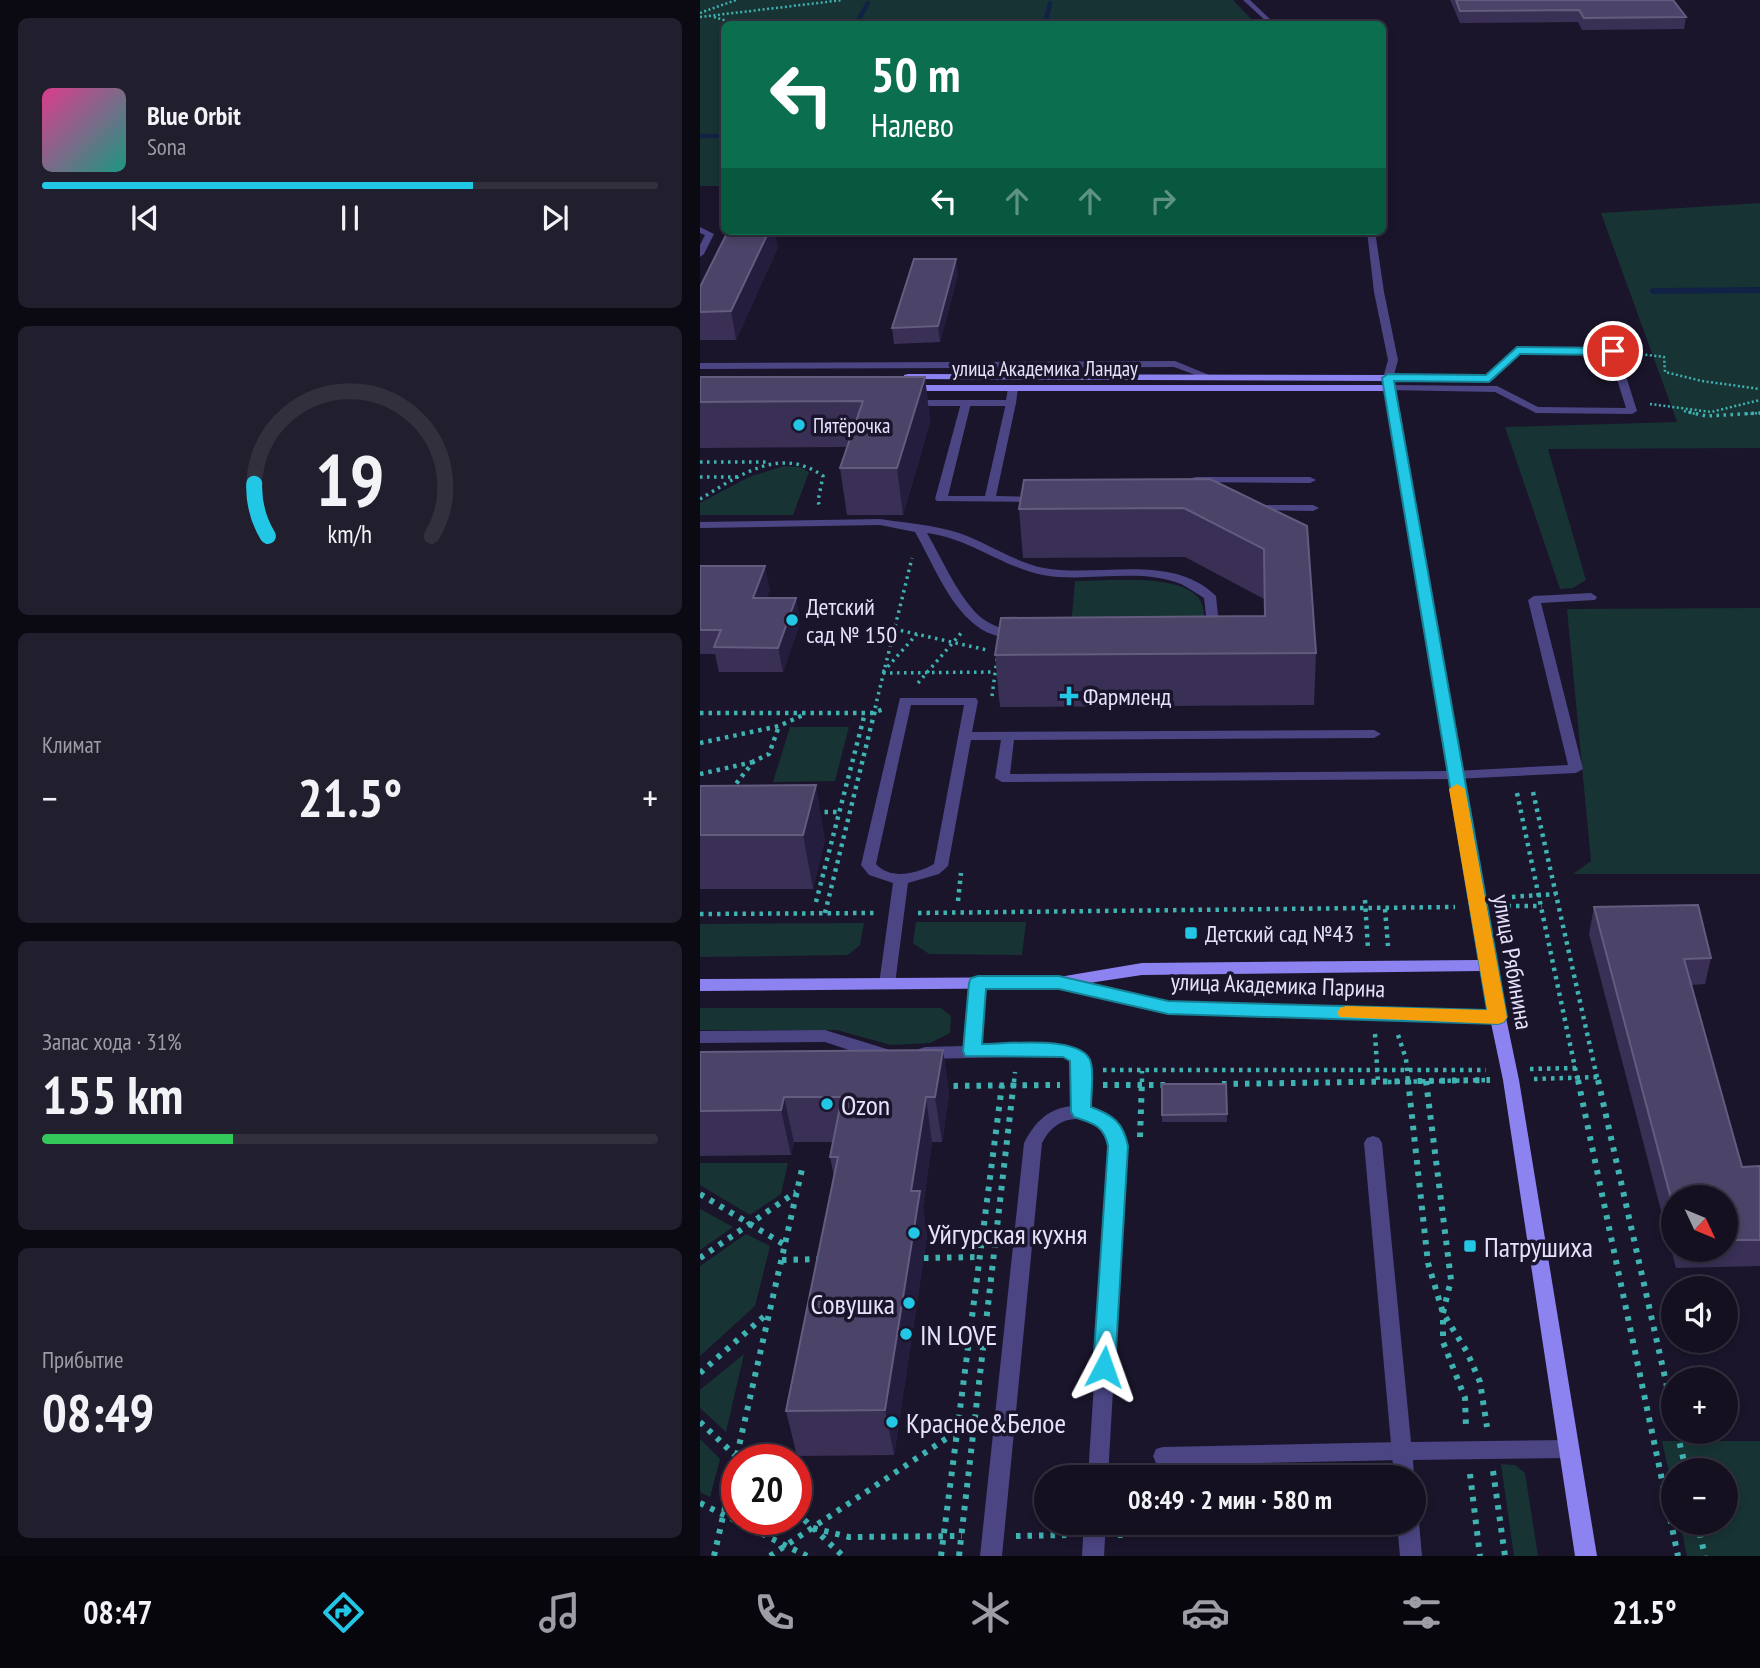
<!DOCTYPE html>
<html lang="ru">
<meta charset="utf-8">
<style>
:root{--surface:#141020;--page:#211e2d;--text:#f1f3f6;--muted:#9d9da5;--line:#33303e;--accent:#23c7e6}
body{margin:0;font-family:"PT Sans Narrow",sans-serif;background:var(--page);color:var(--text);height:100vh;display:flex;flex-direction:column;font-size:26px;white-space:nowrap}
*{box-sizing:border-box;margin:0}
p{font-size:23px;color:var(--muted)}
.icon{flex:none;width:38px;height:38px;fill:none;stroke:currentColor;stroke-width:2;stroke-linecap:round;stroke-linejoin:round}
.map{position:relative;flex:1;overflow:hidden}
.panel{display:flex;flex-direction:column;gap:18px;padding:18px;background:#0b0912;width:700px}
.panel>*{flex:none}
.hud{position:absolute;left:21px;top:21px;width:665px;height:214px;border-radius:10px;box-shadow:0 4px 10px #0003,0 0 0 2px var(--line);background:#0b6e4f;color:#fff;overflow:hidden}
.needle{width:46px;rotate:134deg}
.tools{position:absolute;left:961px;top:1185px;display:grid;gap:14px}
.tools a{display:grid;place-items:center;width:77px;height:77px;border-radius:50%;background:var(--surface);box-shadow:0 4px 10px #0003,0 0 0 2px var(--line);font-size:35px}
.speed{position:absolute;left:21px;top:1444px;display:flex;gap:14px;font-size:35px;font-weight:700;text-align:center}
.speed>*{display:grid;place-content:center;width:91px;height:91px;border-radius:50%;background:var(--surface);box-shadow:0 4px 10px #0003,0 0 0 2px var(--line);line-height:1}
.speed .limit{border:10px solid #d22;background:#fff;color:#111}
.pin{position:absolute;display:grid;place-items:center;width:60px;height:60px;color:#fff;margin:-30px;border:4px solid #fff;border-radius:50%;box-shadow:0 2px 7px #0007}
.me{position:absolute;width:77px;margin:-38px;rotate:4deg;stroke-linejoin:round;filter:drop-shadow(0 0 5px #0008)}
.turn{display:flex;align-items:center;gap:24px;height:147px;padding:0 35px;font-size:32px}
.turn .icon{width:91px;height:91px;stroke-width:2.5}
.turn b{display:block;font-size:49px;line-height:60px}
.lanes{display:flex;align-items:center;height:66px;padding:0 35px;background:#0003;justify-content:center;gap:35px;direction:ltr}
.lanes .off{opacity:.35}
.big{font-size:52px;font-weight:700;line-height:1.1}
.panel .widget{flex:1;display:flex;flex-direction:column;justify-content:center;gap:10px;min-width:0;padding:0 24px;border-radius:10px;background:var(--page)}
.panel .dial{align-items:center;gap:0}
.dial svg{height:182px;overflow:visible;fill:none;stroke:var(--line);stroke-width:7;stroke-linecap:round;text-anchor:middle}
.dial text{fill:var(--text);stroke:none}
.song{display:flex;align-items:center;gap:21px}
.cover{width:84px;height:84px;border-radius:10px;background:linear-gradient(135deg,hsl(330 70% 55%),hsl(170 70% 35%))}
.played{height:7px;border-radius:4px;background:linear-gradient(90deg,var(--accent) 70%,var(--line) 70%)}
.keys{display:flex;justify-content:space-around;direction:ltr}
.heat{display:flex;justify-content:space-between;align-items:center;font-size:38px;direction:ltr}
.charge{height:10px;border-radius:5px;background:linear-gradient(90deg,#34c759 31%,var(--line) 0)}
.trip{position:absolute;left:334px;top:1465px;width:392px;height:70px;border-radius:35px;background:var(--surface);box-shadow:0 4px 10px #0003,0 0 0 2px var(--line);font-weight:700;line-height:70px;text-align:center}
.tabs{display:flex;height:112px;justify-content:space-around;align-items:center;background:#08060d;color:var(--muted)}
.tabs .icon{width:49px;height:49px}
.tabs .active{color:var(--accent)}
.tabs b{font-size:32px;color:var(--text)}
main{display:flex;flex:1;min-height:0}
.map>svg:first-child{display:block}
.green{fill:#183334}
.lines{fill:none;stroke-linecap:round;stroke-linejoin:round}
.stream-far1{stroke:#122246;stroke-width:4.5}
.stream{stroke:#122246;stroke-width:6}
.path-far3{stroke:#3fb2b2;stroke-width:2.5;stroke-dasharray:2 2.5;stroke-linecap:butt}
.path-far2{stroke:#3fb2b2;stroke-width:3.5;stroke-dasharray:2.5 4.5;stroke-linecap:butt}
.path-far1{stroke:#3fb2b2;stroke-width:4.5;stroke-dasharray:3.5 5;stroke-linecap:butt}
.path{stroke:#3fb2b2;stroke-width:6;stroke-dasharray:4.5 7;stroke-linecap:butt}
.lane{fill:#4b4584;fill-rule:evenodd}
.street{fill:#4b4584;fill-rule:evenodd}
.secondary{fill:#8c83f1;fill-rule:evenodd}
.wall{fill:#3a3056;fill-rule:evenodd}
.shaded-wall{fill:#251d3e}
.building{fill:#4c4368;stroke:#645c7f;stroke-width:2}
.route{fill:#23c7e6;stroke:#178196;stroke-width:2}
.slow{fill:#f59e0b}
.poi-dot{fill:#23c7e6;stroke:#1a152b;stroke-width:2.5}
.labels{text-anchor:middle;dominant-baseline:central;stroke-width:7;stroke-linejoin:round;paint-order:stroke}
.far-street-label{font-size:21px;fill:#e6e1fc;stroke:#1a152b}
.far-poi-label{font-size:21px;fill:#e6e1fc;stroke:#1a152b;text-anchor:start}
.poi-label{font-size:24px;fill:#e6e1fc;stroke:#1a152b;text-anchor:start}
.street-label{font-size:24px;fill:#e6e1fc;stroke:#1a152b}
.near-poi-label{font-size:28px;fill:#e6e1fc;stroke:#1a152b;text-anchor:start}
</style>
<main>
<section class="panel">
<div class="widget">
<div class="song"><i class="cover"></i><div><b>Blue Orbit</b><p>Sona</p></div></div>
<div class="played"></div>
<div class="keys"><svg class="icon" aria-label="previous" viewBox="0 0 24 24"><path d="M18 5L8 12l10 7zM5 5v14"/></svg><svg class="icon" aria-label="pause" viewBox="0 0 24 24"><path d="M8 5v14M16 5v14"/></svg><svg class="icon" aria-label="next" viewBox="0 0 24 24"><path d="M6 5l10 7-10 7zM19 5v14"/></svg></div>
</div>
<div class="widget dial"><svg viewBox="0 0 100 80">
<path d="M14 69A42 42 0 1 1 86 69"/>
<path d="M14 69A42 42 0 0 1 8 46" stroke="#23c7e6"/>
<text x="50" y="56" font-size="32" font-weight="700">19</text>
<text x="50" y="72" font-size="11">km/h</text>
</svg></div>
<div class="widget"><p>Климат</p>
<div class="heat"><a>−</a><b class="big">21.5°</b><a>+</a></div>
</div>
<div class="widget"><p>Запас хода · 31%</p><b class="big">155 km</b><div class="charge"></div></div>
<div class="widget"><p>Прибытие</p><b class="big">08:49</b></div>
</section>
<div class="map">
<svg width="1060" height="1556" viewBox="0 0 1060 1556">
<rect width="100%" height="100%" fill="#1a152b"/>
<g class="green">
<polygon points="0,0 533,0 556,24 24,24 24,186 0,186"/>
<polygon points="1060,203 1060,448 848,449 886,580 873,588 860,589 805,427 977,422 901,213"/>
<polygon points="84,466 100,467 109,472 93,515 0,515 0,503 49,477"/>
<path d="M 375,581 C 405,581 477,573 498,597 C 504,604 504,614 505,623 L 370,637 Z"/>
<polygon points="1060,608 1060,874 873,874 891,861 867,609"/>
<polygon points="90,727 149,727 135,781 73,782"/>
<polygon points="216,922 326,922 322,955 229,954 213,943"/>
<polygon points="164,923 160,945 148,955 0,957 0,924"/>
<polygon points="0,1008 241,1008 251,1016 250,1033 230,1043 191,1045 137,1030 0,1030"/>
<polygon points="0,1163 88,1163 81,1194 50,1215 0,1185"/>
<polygon points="0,1209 33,1227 0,1250"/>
<polygon points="46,1234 70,1246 55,1306 0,1356 0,1266"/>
<polygon points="44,1354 26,1432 0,1408 0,1390"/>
<polygon points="0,1439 20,1459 10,1497 0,1492"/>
<polygon points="962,1441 1060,1441 1060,1556 987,1556 980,1523 1026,1522 1026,1470 973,1470 973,1490"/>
<polygon points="801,1464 815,1465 825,1473 838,1556 814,1556"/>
</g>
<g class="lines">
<g class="stream-far1">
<polyline points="156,24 168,3"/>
<polyline points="345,24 350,3"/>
<polyline points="0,136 24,136"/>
</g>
<polyline class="stream" points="953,291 1060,290"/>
<g class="path-far3">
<polyline points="0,13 36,0"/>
<polyline points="0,17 143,0"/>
<polyline points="14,17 37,24"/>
<polyline points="932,353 964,357 965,372 1002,381 1060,389"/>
<polyline points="950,404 1011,412 1060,400"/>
<polyline points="984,411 996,414"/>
<polyline points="1046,414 1060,413"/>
</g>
<g class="path-far2">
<polyline points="989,412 1006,416 1060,413"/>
<polyline points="0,462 70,462"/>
<polyline points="0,477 38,477"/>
<path d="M 0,499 C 39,476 80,445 123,476 L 118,501 L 120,508"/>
<polyline points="194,629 287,650"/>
<polyline points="183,672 217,634"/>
<polyline points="183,673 295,672"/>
<polyline points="218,683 262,632"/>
<polyline points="292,696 297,659"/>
<polyline points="175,708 212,558"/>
</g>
<g class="path-far1">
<polyline points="0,713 172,713 184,709"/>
<polyline points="0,743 79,726 103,715"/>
<polyline points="0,774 53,762"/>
<polyline points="31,790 54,761 69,754 79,726"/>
<polyline points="833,792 898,1082"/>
<polyline points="817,793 878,1082"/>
<polyline points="116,812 139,812"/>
<polyline points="795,898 856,894"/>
<polyline points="665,900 668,949"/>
<polyline points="258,901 261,873"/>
<polyline points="116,902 165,713"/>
<polyline points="799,906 842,906"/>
<polyline points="685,909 688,946"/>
<polyline points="125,913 176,706"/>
<polyline points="218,913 755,907"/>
<polyline points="0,914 174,913"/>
<polyline points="675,1034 678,1082"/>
<polyline points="698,1035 706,1059 708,1082"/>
<polyline points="830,1069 876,1068"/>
<polyline points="403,1070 786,1070"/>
<polyline points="834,1079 898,1077"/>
<polyline points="314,1082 315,1072"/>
<polyline points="442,1082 442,1071"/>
<polyline points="688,1082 790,1080"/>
</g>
<g class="path">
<polyline points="708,1080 728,1263 743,1313 767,1352 780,1382 787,1427"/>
<polyline points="878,1080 978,1556"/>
<polyline points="898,1080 973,1413"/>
<polyline points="726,1081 751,1280 743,1313 743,1342 765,1398 766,1427"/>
<polyline points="522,1084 790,1080"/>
<polyline points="403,1085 468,1085"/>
<polyline points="242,1086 360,1085"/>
<polyline points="440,1137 442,1080"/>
<polyline points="0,1194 85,1245"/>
<polyline points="0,1258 96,1192"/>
<polyline points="224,1258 280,1257"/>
<polyline points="82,1260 123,1259"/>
<polyline points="0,1373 68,1313"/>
<polyline points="0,1422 40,1460"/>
<polyline points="977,1432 986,1470"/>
<polyline points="793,1471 805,1556"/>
<polyline points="770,1474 780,1556"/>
<polyline points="0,1503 107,1556"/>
<polyline points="96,1512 143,1556"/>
<polyline points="997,1522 1005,1556"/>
<polyline points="113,1528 149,1537 262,1536"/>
<polyline points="418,1535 429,1535"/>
<polyline points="316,1536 370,1535"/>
<polyline points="14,1556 102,1169"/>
<polyline points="70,1556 256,1432"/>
<polyline points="241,1556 302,1085"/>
<polyline points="259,1556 314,1080"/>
</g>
<g class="lane">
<polygon points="543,0 550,0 575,24 569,24"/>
<polygon points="0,227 14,234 4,254 0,257 0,245 5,235 0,233"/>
<polygon points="667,231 675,231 684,292 698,360 694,375 786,375 817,347 913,348 918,351 937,411 932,414 836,413 795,392 686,390 686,386 690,385 797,386 838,407 926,408 909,354 820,353 793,380 789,381 684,380 683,378 688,360 674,292"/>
<polygon points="475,361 514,377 509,380 474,367 0,369 0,363"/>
<polygon points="266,400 271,403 248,496 285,496 306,403 311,400 316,403 296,496 338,497 342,498 342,502 237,501 235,499 261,403"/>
<polygon points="496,477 610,477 616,480 610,483 492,482 492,478"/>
<polygon points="551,505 613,505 619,508 613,511 547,510 545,508"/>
<path d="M 891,593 L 897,597 L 895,600 L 841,603 L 883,769 L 876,773 L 755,779 L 302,782 L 295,778 L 301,740 L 271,740 L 248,866 L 239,874 L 208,883 L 195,984 L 193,988 L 181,988 L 179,984 L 193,883 L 169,875 L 161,865 L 200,698 L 276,698 L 278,701 L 272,732 L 674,730 L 681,734 L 674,738 L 314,740 L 310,774 L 755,771 L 868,765 L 828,600 L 834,596 ZM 211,705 L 264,705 L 234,864 C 217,874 190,880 176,864 Z"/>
<path d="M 382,1056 L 388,1058 L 390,1062 L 390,1108 C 410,1115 420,1126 427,1146 L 408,1477 L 388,1477 L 409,1146 C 397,1111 358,1110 342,1143 L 302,1556 L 280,1556 L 324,1143 C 335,1122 348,1108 373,1106 L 374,1062 L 376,1058 Z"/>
<polygon points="702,1442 709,1444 712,1451 709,1458 702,1460 463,1465 456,1463 453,1456 456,1449 463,1447"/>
<polygon points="384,1522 406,1522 404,1556 382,1556"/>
</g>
<g class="street">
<polygon points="313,385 318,388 316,403 311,406 211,406 206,403 211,400 306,400 308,388"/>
<path d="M 180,519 C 206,523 234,525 259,533 C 288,543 314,562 344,568 C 399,578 471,552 516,596 L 520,634 C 516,639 511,645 504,648 C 467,660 314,650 281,629 C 249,608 233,563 215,532 L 180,525 L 0,528 L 0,522 ZM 227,533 C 269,538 302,567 343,575 C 387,583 438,567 481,584 C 489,588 496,593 504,598 L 508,633 L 499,641 L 485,644 C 434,644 310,650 275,612 C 255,590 242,559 227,533 Z"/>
<path d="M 278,977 L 284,979 L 286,983 L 281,1046 L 365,1044 L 383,1052 L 390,1062 L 388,1066 C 377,1070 372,1061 363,1056 L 225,1059 L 219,1057 L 217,1053 L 219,1049 L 225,1047 L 264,1046 L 270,983 L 272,979 Z"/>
<polygon points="125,1030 190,1050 192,1054 190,1058 176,1059 125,1042 0,1043 0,1031"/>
<polygon points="673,1136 679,1138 682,1143 711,1442 868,1440 875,1442 878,1449 875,1456 868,1458 713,1460 714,1477 714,1478 694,1477 664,1143 667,1138"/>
<polygon points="714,1514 719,1522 722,1556 700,1556 697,1522 714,1522"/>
</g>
<path class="secondary" d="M 208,374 L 688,375 L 693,378 L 795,965 L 819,1080 L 897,1556 L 875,1556 L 803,1080 L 791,1023 L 468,1013 L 362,988 L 0,991 L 0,979 L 359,977 L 442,963 L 778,960 L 685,391 L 208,391 L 203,388 L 208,385 L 684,385 L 683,381 L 204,379 L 204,375 ZM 780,971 L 788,1011 L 468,1001 L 389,983 L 442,975 Z"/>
</g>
<g class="wall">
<polygon points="750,0 973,0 986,17 984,29 882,30 878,22 760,23"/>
<polygon points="78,247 36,340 0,340 0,287"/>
<polygon points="258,274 240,342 194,344 192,328"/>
<polygon points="0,377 225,377 230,422 203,515 147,515 140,468 147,447 0,448"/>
<polygon points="324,480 607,526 616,653 614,705 300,707 295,655 564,616 564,599 485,557 323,558 319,509"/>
<polygon points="0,566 70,590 66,598 96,598 100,623 83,672 19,672 15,654 0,654"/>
<polygon points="0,786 125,839 113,889 0,889"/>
<path d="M 894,907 L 1011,958 L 1005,984 L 991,985 L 1042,1167 L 1060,1166 L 1060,1266 L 976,1268 L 889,934 ZM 973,1197 L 1026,1197 L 1026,1250 L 973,1250 Z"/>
<polygon points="243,1050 249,1095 242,1142 232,1142 223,1207 227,1236 194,1455 97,1456 86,1411 134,1177 130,1157 133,1142 94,1142 91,1155 0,1156 0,1052"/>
<polygon points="526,1084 527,1122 462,1122 462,1115"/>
</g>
<g class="shaded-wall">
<polygon points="69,231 75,231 78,247 36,340 31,311"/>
<polygon points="256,259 258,274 240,342 238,326"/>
<polygon points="225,377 230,422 203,515 197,468"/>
<polygon points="65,566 70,590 57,622 53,598"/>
<polygon points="96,598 100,623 83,672 78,648"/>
<polygon points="116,785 125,839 113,889 103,835"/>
<polygon points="243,1050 249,1095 242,1142 235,1097"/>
<polygon points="84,1097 94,1142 91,1155 81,1110"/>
<polygon points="226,1097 232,1142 223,1207 227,1236 194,1455 185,1410 211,1191"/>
</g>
<g class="building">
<polygon points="756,0 973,0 986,17 884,18 879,10 760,11"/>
<polygon points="28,231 69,231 31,311 0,312 0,287"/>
<polygon points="214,259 256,259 238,326 192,328"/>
<polygon points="0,377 225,377 197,468 140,468 163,401 0,402"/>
<polygon points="510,479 607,526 616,653 295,655 301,618 565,616 564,549 484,508 319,509 324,480"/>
<polygon points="0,566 65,566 53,598 96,598 78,648 14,647 21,630 0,630"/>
<polygon points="116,785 103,835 0,835 0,786"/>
<polygon points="998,905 1011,958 984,959 1042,1167 1060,1166 1060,1240 1026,1240 1026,1197 973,1197 973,1206 894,907"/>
<polygon points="243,1050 235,1097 226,1097 211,1191 220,1191 185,1410 86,1411 138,1157 130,1157 142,1097 84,1097 81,1110 0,1111 0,1052"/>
<polygon points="462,1084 526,1084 527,1114 462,1115"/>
</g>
<path class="route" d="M 817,347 L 913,348 L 919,351 L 913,355 L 820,354 L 789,382 L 694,381 L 807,1017 L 804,1022 L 798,1024 L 468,1014 L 359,989 L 286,989 L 282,1044 C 305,1044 385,1034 391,1063 C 394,1076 391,1094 391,1107 C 413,1115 423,1122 428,1146 L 415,1367 L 412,1374 L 404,1376 L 396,1374 L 393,1367 L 408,1146 C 404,1125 392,1123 374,1117 L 371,1112 L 370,1061 L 363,1057 L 265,1056 L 263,1051 L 269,983 L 271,978 L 278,976 L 359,976 L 468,1001 L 787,1010 L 682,378 L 688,374 L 786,375 Z"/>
<polygon class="slow" points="757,784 765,789 807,1017 804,1022 798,1024 640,1017 637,1013 640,1008 646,1006 787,1010 749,789"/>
<g class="poi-dot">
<circle cx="99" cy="425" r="7"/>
<circle cx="92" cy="620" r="7"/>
<path d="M365.5 685.5h7v7h7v7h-7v7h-7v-7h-7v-7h7z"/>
<rect x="484" y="926" width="14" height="14" rx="3.5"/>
<circle cx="127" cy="1104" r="7"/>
<circle cx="214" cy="1233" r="7"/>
<rect x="763" y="1239" width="14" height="14" rx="3.5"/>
<circle cx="209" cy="1303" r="7"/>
<circle cx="206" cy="1334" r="7"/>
<circle cx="192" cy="1422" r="7"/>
</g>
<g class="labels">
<g class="far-street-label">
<text x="345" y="368">улица Академика Ландау</text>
</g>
<g class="far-poi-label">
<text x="113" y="425">Пятёрочка</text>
</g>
<g class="poi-label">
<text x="106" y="606">Детский<tspan x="106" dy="28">сад № 150</tspan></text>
<text x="383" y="696">Фармленд</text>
<text x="505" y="933">Детский сад №43</text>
</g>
<g class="street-label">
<text transform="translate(813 962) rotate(80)">улица Рябинина</text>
<text transform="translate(578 985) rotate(2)">улица Академика Парина</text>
</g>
<g class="near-poi-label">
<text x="141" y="1104">Ozon</text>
<text x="228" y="1233">Уйгурская кухня</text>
<text x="784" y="1246">Патрушиха</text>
<text x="195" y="1303" text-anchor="end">Совушка</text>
<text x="220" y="1334">IN LOVE</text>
<text x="206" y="1422">Красное&amp;Белое</text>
</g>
</g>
</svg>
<div class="tools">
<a><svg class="needle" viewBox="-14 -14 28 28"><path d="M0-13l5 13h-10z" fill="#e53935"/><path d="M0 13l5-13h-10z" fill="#9d9da5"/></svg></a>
<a><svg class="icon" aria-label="sound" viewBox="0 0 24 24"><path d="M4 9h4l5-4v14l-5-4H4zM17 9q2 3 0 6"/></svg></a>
<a>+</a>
<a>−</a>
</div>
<div class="speed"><div class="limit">20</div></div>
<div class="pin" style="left:913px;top:351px;background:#d93025"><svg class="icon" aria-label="arrive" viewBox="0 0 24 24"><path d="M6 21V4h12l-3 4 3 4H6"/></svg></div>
<svg class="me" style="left:404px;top:1367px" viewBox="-20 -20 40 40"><path d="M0-17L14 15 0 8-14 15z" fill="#23c7e6" stroke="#fff" stroke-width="4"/></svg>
<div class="trip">08:49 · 2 мин · 580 m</div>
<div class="hud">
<div class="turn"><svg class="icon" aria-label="left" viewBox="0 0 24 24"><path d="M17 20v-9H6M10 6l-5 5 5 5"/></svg><div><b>50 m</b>Налево</div></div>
<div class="lanes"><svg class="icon" aria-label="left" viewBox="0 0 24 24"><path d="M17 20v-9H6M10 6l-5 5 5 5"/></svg><svg class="icon off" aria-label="ahead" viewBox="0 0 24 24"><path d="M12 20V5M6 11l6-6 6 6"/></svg><svg class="icon off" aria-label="ahead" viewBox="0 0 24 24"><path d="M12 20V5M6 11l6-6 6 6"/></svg><svg class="icon off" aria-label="right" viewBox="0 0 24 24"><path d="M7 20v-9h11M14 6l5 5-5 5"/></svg></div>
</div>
</div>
</main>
<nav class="tabs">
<b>08:47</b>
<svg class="icon active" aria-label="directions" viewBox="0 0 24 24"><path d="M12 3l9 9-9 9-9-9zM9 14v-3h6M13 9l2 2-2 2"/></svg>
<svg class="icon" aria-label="music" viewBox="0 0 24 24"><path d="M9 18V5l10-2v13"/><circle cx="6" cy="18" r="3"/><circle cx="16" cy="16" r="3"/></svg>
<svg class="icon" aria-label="phone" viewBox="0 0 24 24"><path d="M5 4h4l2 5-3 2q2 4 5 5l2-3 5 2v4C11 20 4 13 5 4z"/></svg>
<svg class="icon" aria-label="climate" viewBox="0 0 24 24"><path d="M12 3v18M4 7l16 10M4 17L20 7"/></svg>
<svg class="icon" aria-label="car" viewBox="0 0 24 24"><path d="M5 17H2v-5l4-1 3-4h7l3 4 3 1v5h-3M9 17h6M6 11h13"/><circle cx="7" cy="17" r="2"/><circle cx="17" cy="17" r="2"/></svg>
<svg class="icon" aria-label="filters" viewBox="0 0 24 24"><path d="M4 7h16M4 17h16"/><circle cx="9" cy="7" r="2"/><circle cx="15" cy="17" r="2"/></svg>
<b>21.5°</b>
</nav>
